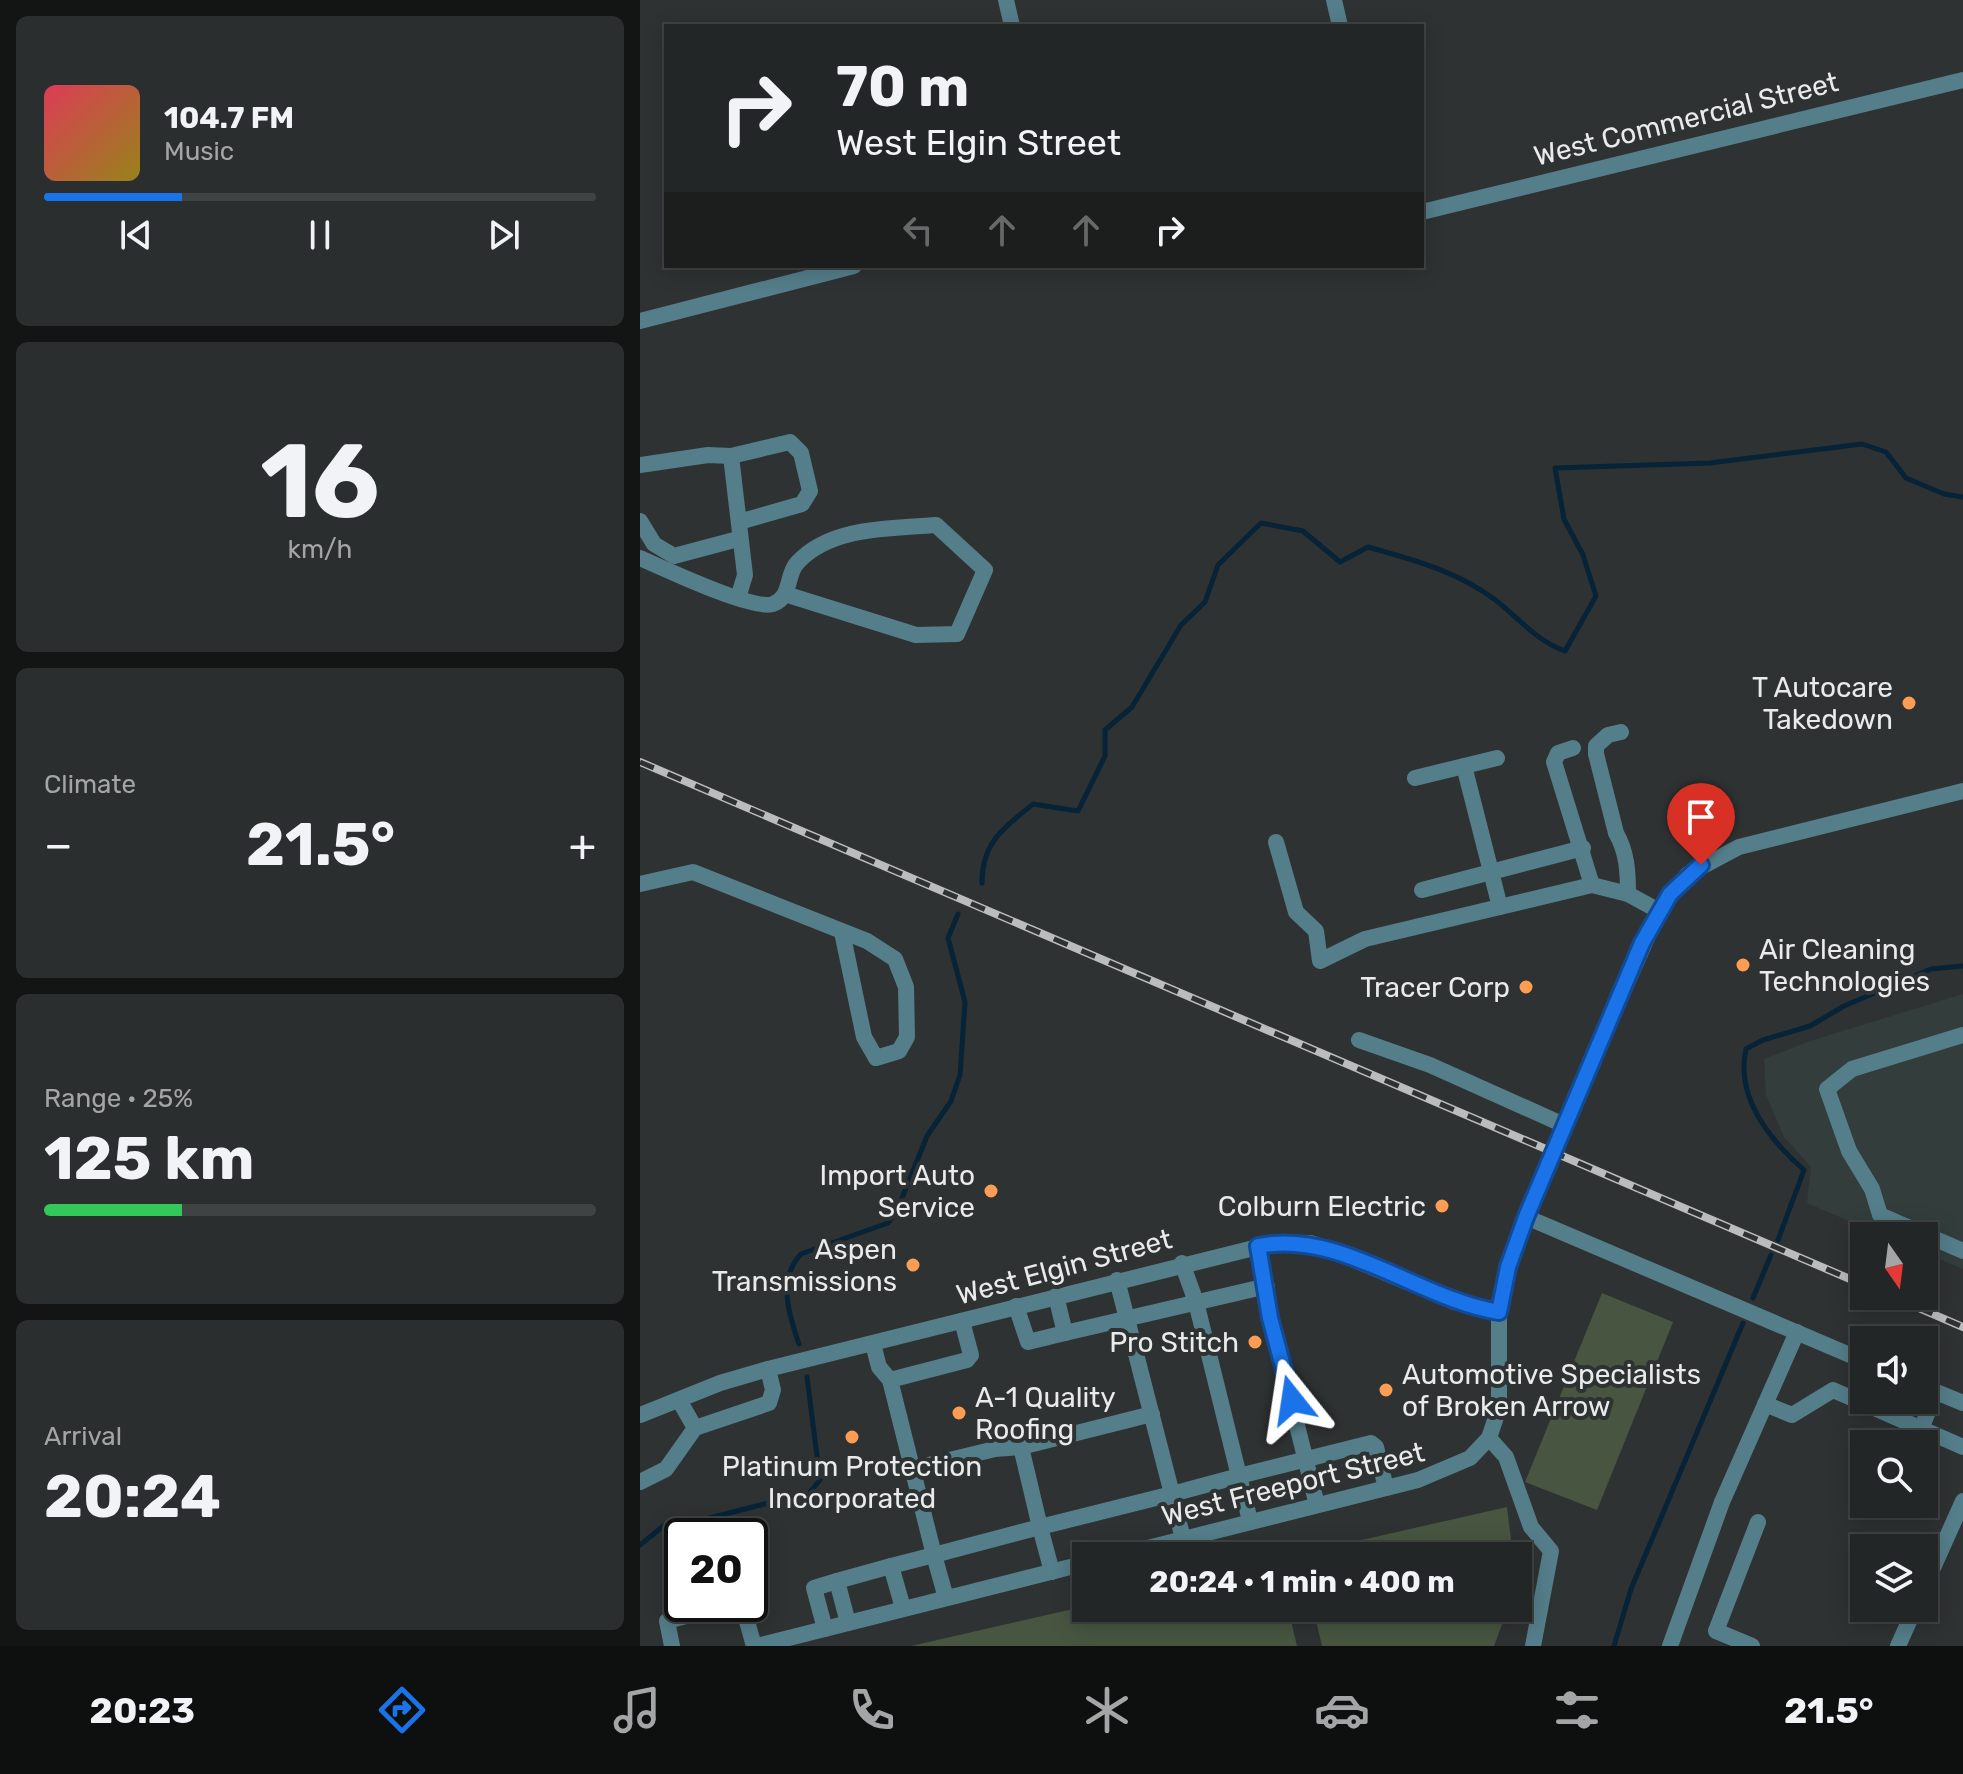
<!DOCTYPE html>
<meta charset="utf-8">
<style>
:root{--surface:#232626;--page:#2b2e2e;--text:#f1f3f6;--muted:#a3a5a7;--line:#404343;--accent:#1a73e8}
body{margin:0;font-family:Rubik,sans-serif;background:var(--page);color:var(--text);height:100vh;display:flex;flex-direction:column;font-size:30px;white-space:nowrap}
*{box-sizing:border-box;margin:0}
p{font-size:26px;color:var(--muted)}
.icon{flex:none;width:44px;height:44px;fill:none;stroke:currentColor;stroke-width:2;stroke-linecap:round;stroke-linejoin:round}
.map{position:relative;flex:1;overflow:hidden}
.drawer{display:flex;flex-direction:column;gap:16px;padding:16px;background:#131515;width:640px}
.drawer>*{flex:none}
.guide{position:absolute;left:24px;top:24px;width:760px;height:244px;border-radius:0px;box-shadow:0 4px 20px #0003,0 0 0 2px var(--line);background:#232626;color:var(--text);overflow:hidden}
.needle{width:52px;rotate:166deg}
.tools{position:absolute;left:1210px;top:1222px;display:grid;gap:16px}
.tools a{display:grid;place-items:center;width:88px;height:88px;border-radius:0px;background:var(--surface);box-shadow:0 4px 20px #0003,0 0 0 2px var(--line);font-size:40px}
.speed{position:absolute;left:24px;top:1518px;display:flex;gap:16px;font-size:40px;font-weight:700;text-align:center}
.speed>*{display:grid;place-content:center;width:104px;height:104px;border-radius:50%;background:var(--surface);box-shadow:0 4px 20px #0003,0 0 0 2px var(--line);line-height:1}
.speed .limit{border:4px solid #111;border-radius:12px;background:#fff;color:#111}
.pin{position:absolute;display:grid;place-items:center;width:68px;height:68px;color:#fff;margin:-82px -34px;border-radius:50% 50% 50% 0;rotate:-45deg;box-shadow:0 0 8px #0007}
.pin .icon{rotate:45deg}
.me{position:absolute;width:88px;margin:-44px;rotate:345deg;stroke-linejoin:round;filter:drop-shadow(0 0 6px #0008)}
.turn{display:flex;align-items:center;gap:28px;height:168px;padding:0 40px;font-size:36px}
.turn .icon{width:104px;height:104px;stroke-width:2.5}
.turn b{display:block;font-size:56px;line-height:68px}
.lanes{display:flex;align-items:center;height:76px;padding:0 40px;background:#0003;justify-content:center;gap:40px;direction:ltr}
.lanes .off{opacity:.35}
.big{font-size:60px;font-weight:700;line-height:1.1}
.drawer .widget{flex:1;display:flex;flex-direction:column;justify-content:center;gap:12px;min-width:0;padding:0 28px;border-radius:12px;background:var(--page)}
.drawer .dial{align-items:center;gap:0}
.dial b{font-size:104px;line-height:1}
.song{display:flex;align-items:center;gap:24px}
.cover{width:96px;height:96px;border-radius:12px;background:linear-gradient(135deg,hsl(350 70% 55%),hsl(50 70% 35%))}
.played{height:8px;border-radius:4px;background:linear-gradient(90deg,var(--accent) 25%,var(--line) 25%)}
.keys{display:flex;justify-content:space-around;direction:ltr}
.heat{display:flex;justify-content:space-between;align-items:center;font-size:44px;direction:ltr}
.charge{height:12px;border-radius:6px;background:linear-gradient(90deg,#34c759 25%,var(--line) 0)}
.trip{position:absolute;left:432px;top:1542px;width:460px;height:80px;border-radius:0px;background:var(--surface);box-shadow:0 4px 20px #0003,0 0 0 2px var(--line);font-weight:700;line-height:80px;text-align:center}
.dock{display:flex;height:128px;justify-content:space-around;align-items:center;background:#0e0f0f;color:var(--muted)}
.dock .icon{width:56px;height:56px}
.dock .active{color:var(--accent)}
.dock b{font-size:36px;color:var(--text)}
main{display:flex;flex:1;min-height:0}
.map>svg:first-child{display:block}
.built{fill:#323d3c}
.green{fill:#475541}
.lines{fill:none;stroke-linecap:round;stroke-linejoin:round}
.stream{stroke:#062337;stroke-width:5}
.minor{stroke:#547e8a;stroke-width:16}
.rail-casing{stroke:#bbbdbd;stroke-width:8}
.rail{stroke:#2f3232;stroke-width:5;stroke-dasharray:15;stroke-linecap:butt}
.route-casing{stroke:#114b97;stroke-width:20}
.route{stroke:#1a73e8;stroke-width:14}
.poi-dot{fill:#fc9d53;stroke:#2f3232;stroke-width:3}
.labels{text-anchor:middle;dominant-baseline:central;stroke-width:8;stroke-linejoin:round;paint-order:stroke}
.street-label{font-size:28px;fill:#e9ebeb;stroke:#2f3232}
.poi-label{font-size:28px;fill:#e9ebeb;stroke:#2f3232;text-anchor:end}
</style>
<main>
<section class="drawer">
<div class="widget">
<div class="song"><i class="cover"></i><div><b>104.7 FM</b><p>Music</p></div></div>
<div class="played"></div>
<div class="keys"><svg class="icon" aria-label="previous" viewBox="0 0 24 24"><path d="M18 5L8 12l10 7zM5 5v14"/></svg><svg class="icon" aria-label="pause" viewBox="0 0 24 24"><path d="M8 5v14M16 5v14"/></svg><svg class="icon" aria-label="next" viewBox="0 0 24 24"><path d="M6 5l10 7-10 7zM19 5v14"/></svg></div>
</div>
<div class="widget dial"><b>16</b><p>km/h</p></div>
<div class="widget"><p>Climate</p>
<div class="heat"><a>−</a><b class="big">21.5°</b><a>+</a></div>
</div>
<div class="widget"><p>Range · 25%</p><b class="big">125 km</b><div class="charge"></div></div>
<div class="widget"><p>Arrival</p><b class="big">20:24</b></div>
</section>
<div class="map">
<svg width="1323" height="1646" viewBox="0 0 1323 1646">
<rect width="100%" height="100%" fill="#2f3232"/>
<polygon class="built" points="1323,994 1323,1269 1284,1253 1284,1236 1244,1236 1167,1203 1171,1167 1144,1137 1126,1095 1124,1059 1170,1041"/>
<g class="green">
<polygon points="962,1293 1033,1322 957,1510 885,1482"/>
<polygon points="867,1507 873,1556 661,1556 660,1554"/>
<polygon points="446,1606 648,1608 657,1646 271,1646"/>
<polygon points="673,1608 868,1608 854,1646 682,1646"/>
</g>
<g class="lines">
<g class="stream">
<path d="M 342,883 C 342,842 363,829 393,804 L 438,811 L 465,756 L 465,730 L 492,707 L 541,625 L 565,602 L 578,565 L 621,523 L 663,531 L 700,562 L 728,547 C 773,560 815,570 854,599 C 878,617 896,641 925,651 L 956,596 L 943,555 L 924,519 L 915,468 L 1070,463 L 1222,444 L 1246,452 L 1266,478 L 1304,494 L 1323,497"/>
<path d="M 1138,1240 L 1164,1170 C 1130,1140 1095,1097 1106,1049 L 1123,1040 L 1170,1026 L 1204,1006 L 1291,969 L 1323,966"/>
<polyline points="1113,1298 1131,1255"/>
<path d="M 159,1344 C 149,1315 137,1279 161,1254 L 248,1223 L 256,1213 L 287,1136 L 311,1101 L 320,1075 L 325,1002 L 308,938 L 318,914"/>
<polyline points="0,1545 27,1523 54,1522 144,1499 166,1497 180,1480 167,1377"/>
<polyline points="974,1646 991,1589 1103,1323"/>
</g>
<g class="minor">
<polyline points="366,0 372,26"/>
<polyline points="694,0 700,26"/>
<polyline points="782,212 1323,80"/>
<polyline points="0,321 214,266"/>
<polyline points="0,465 68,455 91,456"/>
<polyline points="0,521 14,544 34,556 98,539"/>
<path d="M 0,558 C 23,568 113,611 133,604 C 152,597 146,575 157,563 C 191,526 250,529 296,525 L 345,570 L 317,634 L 276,635 L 145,594"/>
<polyline points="98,598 105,575 91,456 150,442 161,453 170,491 162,504 99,522"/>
<path d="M 981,732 L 968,735 L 956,746 L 956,754 L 976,833 C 987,852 988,872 988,894"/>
<polyline points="933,748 918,753 914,762 952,885"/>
<polyline points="824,766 860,907"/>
<polyline points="775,778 857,758"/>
<polyline points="636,842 656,912 676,931 680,961 725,939 952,885 988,894 1019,911 1048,874 1099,847 1323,791"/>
<polyline points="0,884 53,872 227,941 255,959 266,987 267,1037 259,1051 236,1058 224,1037 202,932"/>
<polyline points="782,890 943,848"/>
<polyline points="1323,1035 1212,1069 1187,1089 1209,1151 1232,1189 1240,1215 1323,1251"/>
<polyline points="719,1040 790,1065 924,1125"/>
<polyline points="886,1217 1224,1361"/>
<polyline points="618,1246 630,1318 677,1505"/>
<polyline points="542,1263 556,1302 599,1476 532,1494 543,1539"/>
<polyline points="376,1306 388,1342 425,1333 416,1296"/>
<polyline points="425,1333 627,1286"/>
<polyline points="233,1344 239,1367 250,1380 294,1555 251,1566 263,1608"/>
<polyline points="250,1380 327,1360 331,1355 322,1321"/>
<polyline points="1284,1387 1323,1403"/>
<polyline points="39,1400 55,1428 129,1403 133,1390 128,1369"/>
<polyline points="1125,1404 1152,1415 1193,1390 1323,1447"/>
<polyline points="0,1415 80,1383 128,1369 634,1243 670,1243 686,1248 815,1302 859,1312"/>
<polyline points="1281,1429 1296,1392"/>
<polyline points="849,1438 866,1457 891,1527 911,1551 893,1646"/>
<polyline points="272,1469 355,1449 381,1447"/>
<polyline points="0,1482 26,1469 55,1428"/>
<polyline points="610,1521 599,1476 731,1443 736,1447 746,1488"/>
<polyline points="476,1556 778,1480 830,1458 849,1438 859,1408 859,1312 868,1267 924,1125 1019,911"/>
<polyline points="412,1572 400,1527 532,1494 477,1280"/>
<polyline points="1284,1588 1323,1501"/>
<polyline points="306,1598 294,1555 400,1527 381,1447 512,1414"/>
<polyline points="102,1604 114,1646"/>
<polyline points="208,1623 197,1581 251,1566"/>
<polyline points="185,1629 174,1588 197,1581"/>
<polyline points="32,1646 27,1621 91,1604"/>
<polyline points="117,1646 446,1563"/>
<polyline points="1030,1646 1082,1502 1157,1332"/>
<polyline points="1112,1646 1076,1631 1118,1522"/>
<polyline points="1258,1646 1275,1608"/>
</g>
<g class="rail-casing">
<g id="rail">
<polyline points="0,762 1224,1285"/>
<polyline points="1251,1296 1323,1327"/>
</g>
</g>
<use href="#rail" class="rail"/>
</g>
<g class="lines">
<g class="route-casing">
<path id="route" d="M 652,1400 L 630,1318 L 618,1246 C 700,1229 778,1299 859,1312 L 868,1267 L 886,1217 L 1002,943 L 1030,894 L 1061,865"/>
</g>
<use href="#route" class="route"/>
</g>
<g class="poi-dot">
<circle cx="1269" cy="703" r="8"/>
<circle cx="1103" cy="965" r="8"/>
<circle cx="886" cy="987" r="8"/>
<circle cx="351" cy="1191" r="8"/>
<circle cx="802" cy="1206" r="8"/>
<circle cx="273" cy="1265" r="8"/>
<circle cx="615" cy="1342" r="8"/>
<circle cx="746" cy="1390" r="8"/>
<circle cx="319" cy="1413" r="8"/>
<circle cx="212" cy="1437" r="8"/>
</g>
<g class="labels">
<g class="street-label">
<text transform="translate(1046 119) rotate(-14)">West Commercial Street</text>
<text transform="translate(424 1267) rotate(-15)">West Elgin Street</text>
<text transform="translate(653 1484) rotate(-14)">West Freeport Street</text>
</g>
<g class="poi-label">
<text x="1253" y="687">T Autocare<tspan x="1253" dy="32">Takedown</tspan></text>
<text x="1119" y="949" text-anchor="start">Air Cleaning<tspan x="1119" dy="32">Technologies</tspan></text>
<text x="870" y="987">Tracer Corp</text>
<text x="335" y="1175">Import Auto<tspan x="335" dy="32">Service</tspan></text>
<text x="786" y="1206">Colburn Electric</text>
<text x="257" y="1249">Aspen<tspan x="257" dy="32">Transmissions</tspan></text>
<text x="599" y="1342">Pro Stitch</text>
<text x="762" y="1374" text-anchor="start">Automotive Specialists<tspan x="762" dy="32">of Broken Arrow</tspan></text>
<text x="335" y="1397" text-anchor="start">A-1 Quality<tspan x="335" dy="32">Roofing</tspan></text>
<text x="212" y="1466" text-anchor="middle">Platinum Protection<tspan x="212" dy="32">Incorporated</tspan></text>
</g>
</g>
</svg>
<div class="tools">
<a><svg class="needle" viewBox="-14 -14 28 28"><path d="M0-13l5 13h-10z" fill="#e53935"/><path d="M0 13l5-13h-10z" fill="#a3a5a7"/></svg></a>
<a><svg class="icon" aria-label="sound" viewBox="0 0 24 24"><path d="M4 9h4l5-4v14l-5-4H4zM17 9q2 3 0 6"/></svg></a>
<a><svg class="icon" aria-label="search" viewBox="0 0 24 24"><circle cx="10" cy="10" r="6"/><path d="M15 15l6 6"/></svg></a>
<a><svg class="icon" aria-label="layers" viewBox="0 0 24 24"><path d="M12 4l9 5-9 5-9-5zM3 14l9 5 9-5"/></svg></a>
</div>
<div class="speed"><div class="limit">20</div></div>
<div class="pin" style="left:1061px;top:865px;background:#d93025"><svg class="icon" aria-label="arrive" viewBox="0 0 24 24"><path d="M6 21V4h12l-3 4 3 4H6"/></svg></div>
<svg class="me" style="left:652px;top:1400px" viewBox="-20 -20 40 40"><path d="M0-17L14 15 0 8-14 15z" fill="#1a73e8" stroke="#fff" stroke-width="4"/></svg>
<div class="trip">20:24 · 1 min · 400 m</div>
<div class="guide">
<div class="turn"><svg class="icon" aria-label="right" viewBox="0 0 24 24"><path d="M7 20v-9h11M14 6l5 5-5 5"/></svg><div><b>70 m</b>West Elgin Street</div></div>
<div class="lanes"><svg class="icon off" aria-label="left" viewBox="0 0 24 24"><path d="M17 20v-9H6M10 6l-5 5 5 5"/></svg><svg class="icon off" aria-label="ahead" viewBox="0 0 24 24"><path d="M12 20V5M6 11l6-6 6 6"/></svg><svg class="icon off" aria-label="ahead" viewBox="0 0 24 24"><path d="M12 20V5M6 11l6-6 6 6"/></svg><svg class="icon" aria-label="right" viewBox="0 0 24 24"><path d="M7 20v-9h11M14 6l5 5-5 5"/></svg></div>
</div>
</div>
</main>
<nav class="dock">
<b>20:23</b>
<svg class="icon active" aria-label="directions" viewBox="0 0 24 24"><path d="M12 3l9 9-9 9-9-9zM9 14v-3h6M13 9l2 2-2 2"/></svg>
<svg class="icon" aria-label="music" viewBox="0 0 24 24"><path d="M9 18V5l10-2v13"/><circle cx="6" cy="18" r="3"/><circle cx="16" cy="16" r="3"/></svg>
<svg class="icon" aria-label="phone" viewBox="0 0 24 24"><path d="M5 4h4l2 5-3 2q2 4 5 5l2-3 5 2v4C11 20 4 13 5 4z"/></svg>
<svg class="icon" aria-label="climate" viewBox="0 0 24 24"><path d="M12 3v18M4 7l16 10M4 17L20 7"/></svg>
<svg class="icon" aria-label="car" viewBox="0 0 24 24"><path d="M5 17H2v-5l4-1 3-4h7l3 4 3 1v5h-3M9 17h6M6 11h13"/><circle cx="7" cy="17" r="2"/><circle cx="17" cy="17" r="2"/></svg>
<svg class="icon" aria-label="filters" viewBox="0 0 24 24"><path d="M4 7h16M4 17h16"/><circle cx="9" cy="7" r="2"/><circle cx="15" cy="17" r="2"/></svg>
<b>21.5°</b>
</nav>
